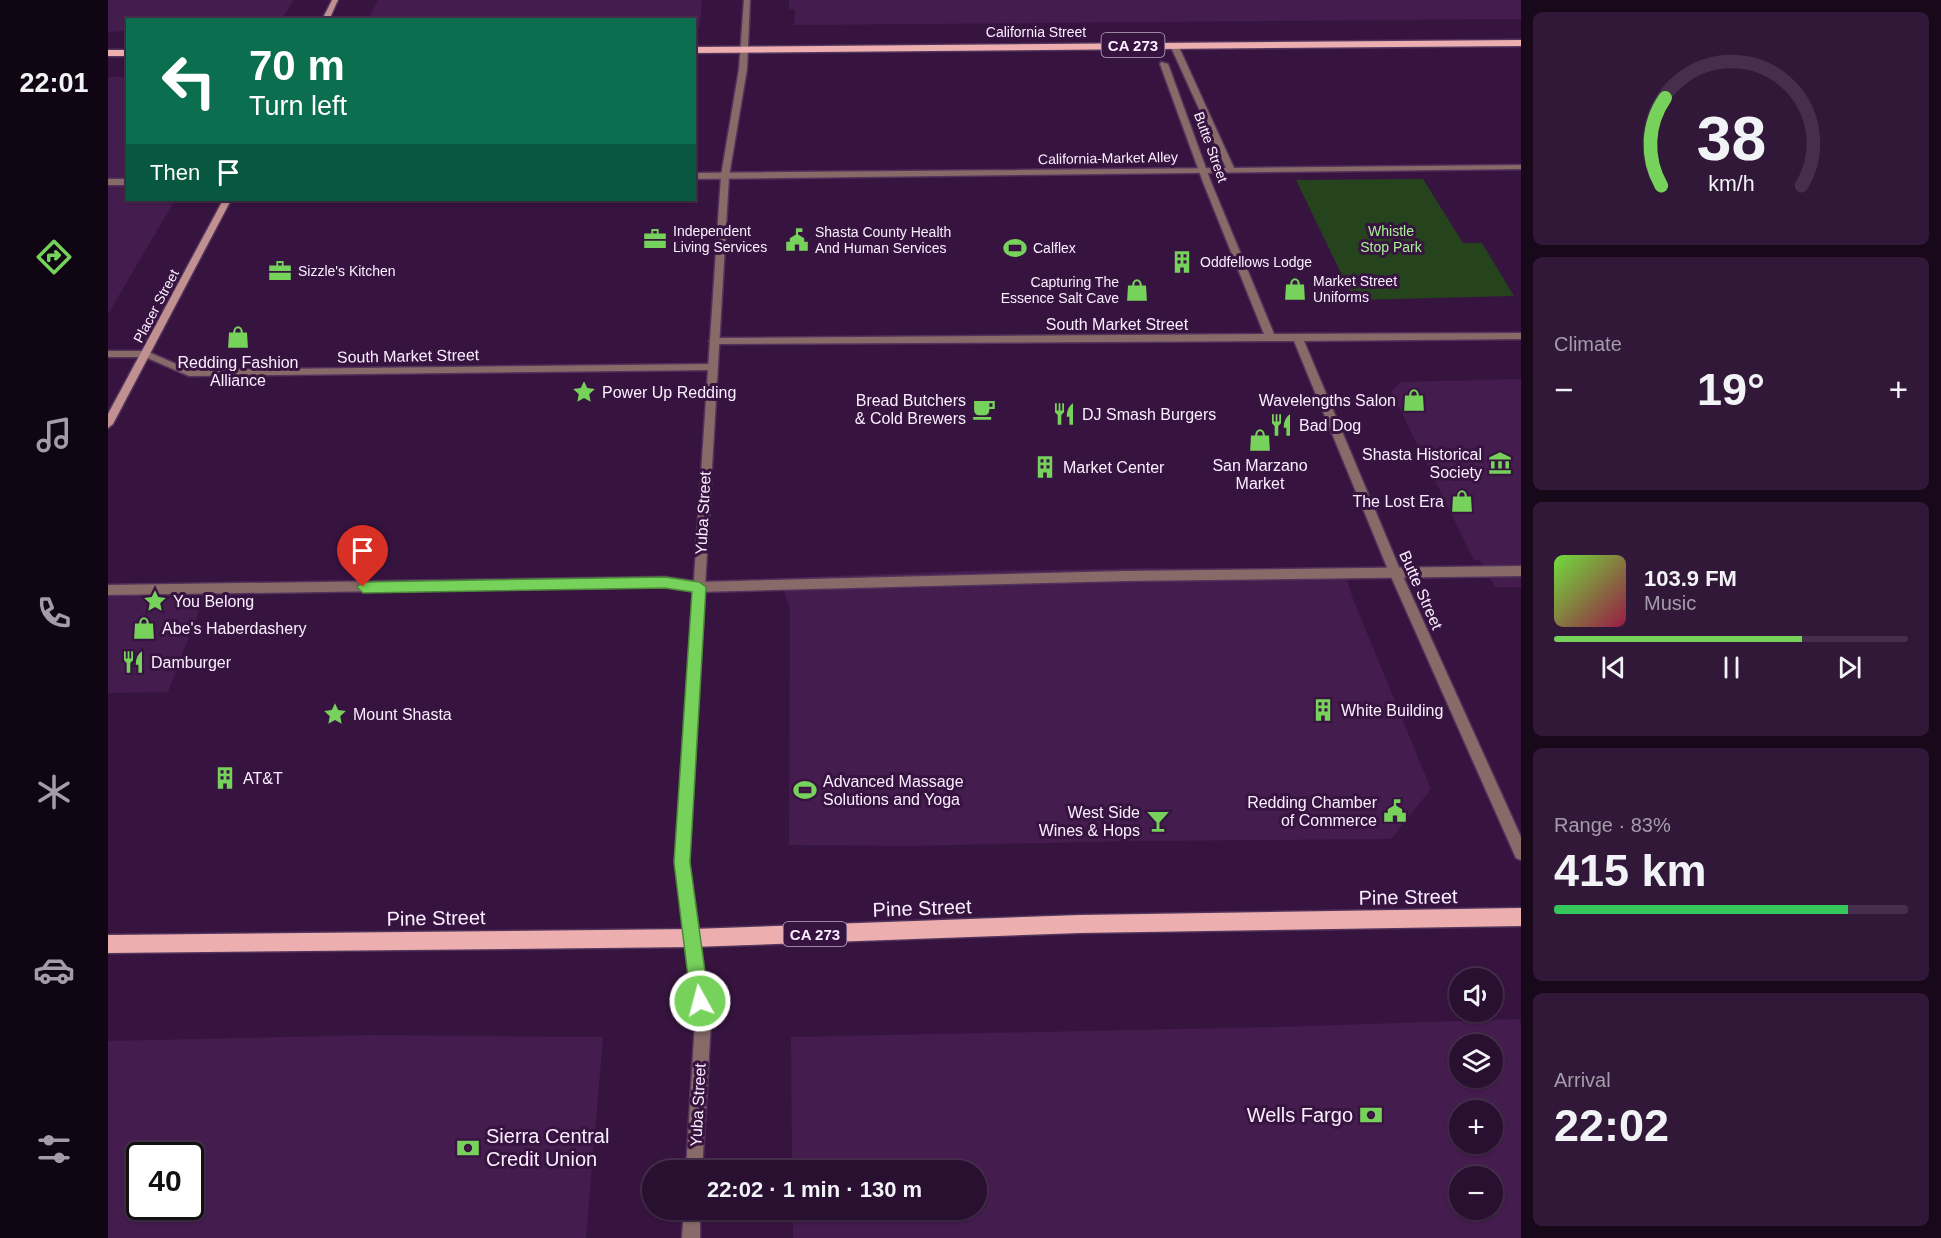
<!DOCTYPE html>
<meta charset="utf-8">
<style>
:root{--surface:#290f30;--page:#311838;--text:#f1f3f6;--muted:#a59cab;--line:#452f4c;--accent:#76d25a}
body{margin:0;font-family:Arial,sans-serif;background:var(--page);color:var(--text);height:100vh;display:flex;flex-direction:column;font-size:22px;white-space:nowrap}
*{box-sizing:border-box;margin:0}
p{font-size:20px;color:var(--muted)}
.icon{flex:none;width:33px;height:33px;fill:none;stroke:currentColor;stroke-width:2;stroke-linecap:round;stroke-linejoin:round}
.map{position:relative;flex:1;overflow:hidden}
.sheet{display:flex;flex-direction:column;gap:12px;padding:12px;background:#17081a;width:420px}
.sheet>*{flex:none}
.banner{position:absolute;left:18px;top:18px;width:570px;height:183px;border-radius:0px;box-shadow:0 2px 4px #0004,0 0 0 2px var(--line);background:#0b6e4f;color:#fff;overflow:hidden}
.controls{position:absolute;left:1341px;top:968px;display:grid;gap:12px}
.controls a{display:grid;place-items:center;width:54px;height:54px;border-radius:50%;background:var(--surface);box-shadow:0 2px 4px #0004,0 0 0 2px var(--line);font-size:30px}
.speed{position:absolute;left:18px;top:1142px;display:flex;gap:12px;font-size:30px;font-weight:700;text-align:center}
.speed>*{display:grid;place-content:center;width:78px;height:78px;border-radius:50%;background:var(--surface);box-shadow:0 2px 4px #0004,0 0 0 2px var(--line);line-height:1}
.speed .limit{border:3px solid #111;border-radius:9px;background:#fff;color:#111}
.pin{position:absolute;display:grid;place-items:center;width:51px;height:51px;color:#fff;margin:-62px -26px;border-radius:50% 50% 50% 0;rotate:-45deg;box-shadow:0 0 6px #0007}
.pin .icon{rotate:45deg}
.me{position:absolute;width:66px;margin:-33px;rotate:353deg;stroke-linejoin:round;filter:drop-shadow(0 0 4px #0008)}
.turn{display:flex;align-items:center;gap:21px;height:126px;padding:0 24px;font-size:27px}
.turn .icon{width:78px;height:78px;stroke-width:2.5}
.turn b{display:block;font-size:42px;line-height:51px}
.then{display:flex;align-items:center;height:57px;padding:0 24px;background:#0003;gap:12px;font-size:22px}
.big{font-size:45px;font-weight:700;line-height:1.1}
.sheet .card{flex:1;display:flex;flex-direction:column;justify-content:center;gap:9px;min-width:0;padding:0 21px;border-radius:9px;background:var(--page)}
.sheet .dial{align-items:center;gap:0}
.dial svg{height:156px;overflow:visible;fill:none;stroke:var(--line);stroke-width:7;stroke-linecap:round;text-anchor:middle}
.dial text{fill:var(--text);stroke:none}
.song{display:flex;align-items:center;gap:18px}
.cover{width:72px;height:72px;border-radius:9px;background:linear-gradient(135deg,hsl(100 70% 55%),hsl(340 70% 35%))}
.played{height:6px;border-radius:3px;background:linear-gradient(90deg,var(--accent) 70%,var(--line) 70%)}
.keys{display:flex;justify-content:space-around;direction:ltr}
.heat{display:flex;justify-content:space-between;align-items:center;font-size:33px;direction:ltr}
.charge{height:9px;border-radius:4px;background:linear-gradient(90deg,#34c759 83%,var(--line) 0)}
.trip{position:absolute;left:534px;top:1160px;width:345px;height:60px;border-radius:30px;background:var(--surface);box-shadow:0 2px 4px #0004,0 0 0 2px var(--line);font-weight:700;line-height:60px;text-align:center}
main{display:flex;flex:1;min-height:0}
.tabs{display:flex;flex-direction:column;width:108px;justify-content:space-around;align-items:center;background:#100613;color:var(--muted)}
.tabs .icon{width:42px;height:42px}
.tabs .current{color:var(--accent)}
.tabs b{font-size:27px;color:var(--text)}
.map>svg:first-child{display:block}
.built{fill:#441c4e;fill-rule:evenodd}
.green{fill:#25431c}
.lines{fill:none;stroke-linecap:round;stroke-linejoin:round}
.service-casing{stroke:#52335b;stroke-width:3}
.pedestrian-casing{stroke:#52335b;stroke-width:3}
.minor-casing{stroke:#52335b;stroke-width:3}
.tertiary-casing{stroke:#52335b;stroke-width:3}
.secondary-casing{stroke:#52335b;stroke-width:3}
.primary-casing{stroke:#52335b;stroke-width:3}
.service{fill:#886a69;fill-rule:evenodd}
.pedestrian{fill:#886a69;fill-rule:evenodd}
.minor{fill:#886a69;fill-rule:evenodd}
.tertiary{fill:#886a69;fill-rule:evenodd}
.secondary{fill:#c19090;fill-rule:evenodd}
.primary{fill:#ecaeae;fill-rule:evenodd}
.route{fill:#76d25a;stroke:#4d883a;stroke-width:1.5}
.labels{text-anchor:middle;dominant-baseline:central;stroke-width:6;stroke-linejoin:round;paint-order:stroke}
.far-street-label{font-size:14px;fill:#fbeeff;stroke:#371440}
.far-poi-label{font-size:14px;fill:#fbeeff;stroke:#371440;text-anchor:start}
.far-park-label{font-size:14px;fill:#a7f192;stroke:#371440}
.shield{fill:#371440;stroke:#c0adc6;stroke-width:1.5}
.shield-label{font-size:15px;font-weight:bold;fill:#fbeeff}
.street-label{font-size:16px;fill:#fbeeff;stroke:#371440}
.poi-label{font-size:16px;fill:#fbeeff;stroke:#371440;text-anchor:start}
.near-street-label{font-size:20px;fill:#fbeeff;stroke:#371440}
.near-poi-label{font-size:20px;fill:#fbeeff;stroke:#371440;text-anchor:end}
</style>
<main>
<nav class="tabs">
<b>22:01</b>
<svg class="icon current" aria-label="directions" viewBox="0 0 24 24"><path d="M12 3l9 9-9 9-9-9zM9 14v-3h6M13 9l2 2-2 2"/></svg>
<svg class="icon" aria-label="music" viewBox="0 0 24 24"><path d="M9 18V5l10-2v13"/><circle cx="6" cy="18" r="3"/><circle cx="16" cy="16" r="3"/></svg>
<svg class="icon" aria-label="phone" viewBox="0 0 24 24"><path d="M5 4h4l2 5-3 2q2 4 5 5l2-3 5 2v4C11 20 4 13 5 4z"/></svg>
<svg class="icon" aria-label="climate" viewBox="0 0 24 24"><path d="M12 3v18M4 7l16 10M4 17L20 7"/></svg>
<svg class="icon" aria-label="car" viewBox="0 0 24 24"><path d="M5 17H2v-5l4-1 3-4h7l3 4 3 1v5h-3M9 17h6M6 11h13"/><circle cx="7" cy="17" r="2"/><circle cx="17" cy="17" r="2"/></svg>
<svg class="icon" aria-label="filters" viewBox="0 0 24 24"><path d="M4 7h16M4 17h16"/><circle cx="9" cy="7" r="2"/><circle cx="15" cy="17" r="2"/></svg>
</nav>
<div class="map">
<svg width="1413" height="1238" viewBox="0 0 1413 1238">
<rect width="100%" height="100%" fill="#371440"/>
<g class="built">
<polygon points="0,0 186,0 174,19 20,20 19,31 0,32"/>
<polygon points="270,0 594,0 592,26 587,27 586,20 260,19"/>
<polygon points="681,0 1413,0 1413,19 686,25 687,10 681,9"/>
<polygon points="0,77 19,77 20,200 67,200 0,314"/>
<polygon points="1413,379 1413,587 1387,587 1372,560 1366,560 1283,391 1293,382"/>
<polygon points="1041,568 1236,569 1245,599 1323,789 1283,839 1026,841 805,846 681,845 682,608 671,578 855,571"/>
<polygon points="101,584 60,692 0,693 0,586"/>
<path d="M 1411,1019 L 1413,1025 L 1413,1238 L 685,1238 L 685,1209 L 868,1209 L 868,1170 L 684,1170 L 683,1037 L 1170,1027 ZM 1352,1044 L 1384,1044 L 1384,1077 L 1352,1077 ZM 1352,1110 L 1384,1110 L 1384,1143 L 1352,1143 ZM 1352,1176 L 1384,1176 L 1384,1209 L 1352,1209 Z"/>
<path d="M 264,1035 L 495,1037 L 478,1238 L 0,1238 L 0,1041 ZM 32,1155 L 82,1155 L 82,1206 L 32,1206 Z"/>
</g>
<polygon class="green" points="1315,179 1355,243 1374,243 1406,296 1246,300 1188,180"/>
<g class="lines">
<g class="service-casing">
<g id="service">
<polygon points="1063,43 1070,45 1126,168 1413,165 1413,169 586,179 586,173 1118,168 1062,45"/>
<rect x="0" y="179" width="20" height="6"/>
<polygon points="1413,566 1413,576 1017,581 591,592 557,587 0,595 0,585 557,577 591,582 1017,571"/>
</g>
</g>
<g class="pedestrian-casing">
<g id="pedestrian">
<polygon points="1053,62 1060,64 1103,182 1166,334 1413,333 1413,339 1196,341 1293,572 1291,575 1283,575 1281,572 1186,341 606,344 601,341 606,338 1156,334 1095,182 1052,64"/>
<polygon points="38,351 82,370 604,364 609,367 604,370 81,376 35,356 35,352"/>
</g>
</g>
<g class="minor-casing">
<g id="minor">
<polygon points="636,0 642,0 639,69 621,176 581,862 592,938 590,943 585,945 580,943 578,938 567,862 613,176 631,69"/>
<polygon points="0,351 38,351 43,354 38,357 0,357"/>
<polygon points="1287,567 1291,569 1293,572 1413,837 1413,860 1408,858 1281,572 1283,569"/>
</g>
</g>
<g class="tertiary-casing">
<g id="tertiary">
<polygon points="585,931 590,933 592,938 603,1022 594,1170 578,1170 587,1022 578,938 580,933"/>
<polygon points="576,1209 592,1209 592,1238 574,1238"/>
</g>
</g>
<g class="secondary-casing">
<g id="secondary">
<polygon points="224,0 230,0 221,20 214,20"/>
<polygon points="115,200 123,200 5,424 0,428 0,414"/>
</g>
</g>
<g class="primary-casing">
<g id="primary">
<polygon points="1413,40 1413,46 586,53 586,47"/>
<rect x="0" y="50" width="20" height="6"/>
<polygon points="1413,908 1413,926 972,933 585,947 0,953 0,935 585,929 972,915"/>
</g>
</g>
<use href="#service" class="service"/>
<use href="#pedestrian" class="pedestrian"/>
<use href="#minor" class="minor"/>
<use href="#tertiary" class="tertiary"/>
<use href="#secondary" class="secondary"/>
<use href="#primary" class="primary"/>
</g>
<polygon class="route" points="557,577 591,582 598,587 582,862 601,1001 598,1007 592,1010 586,1007 583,1001 566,862 584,592 557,588 255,593 249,587 255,582"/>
<defs>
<g id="office-bare" transform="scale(1.8)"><path d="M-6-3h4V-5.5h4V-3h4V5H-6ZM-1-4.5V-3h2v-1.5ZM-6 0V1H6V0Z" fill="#76d25a" stroke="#371440" stroke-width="2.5" paint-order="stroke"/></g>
<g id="civic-bare" transform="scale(1.8)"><path d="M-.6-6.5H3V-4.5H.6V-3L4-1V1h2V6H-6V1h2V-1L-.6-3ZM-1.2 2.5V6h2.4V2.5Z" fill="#76d25a" stroke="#371440" stroke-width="2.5" paint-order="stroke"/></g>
<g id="stadium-bare" transform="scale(1.8)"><path d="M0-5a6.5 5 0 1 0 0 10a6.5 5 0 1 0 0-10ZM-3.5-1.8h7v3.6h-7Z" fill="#76d25a" stroke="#371440" stroke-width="2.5" paint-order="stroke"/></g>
<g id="building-bare" transform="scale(1.8)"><path d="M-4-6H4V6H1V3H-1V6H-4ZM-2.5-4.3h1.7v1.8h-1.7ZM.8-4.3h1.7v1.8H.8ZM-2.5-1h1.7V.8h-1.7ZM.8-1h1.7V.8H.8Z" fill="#76d25a" stroke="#371440" stroke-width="2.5" paint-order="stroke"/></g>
<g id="shop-bare" transform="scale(1.8)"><path d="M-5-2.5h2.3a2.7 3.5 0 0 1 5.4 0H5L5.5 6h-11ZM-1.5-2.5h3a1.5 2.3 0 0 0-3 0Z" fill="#76d25a" stroke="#371440" stroke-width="2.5" paint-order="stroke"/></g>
<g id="sight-bare" transform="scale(1.8)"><path d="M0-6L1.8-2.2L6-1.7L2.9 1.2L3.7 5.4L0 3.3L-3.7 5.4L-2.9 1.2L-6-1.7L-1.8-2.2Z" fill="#76d25a" stroke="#371440" stroke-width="2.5" paint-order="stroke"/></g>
<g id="cafe-bare" transform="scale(1.8)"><path d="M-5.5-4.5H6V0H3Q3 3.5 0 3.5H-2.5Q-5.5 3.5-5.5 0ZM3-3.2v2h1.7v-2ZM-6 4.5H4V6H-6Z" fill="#76d25a" stroke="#371440" stroke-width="2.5" paint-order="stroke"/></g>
<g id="restaurant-bare" transform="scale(1.8)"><path d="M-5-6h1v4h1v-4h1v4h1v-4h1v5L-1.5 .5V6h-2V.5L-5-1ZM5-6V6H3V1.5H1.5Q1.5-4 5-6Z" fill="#76d25a" stroke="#371440" stroke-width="2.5" paint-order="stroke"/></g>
<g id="museum-bare" transform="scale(1.8)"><path d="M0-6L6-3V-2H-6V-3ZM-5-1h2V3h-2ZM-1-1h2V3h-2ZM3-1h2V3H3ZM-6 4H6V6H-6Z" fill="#76d25a" stroke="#371440" stroke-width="2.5" paint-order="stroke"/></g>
<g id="bar-bare" transform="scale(1.8)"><path d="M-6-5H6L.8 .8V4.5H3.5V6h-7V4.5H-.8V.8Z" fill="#76d25a" stroke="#371440" stroke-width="2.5" paint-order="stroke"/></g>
<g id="bank-bare" transform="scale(1.8)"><path d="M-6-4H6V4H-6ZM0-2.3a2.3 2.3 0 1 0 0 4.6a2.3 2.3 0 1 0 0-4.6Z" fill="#76d25a" stroke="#371440" stroke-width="2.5" paint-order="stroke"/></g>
</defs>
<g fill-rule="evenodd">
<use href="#office-bare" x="547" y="239"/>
<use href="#civic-bare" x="689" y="240"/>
<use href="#stadium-bare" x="907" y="248"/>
<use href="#building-bare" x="1074" y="262"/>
<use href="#office-bare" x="172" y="271"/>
<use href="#shop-bare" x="1187" y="289"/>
<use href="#shop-bare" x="1029" y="290"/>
<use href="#shop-bare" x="130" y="337"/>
<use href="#sight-bare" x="476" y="392"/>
<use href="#shop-bare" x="1306" y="400"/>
<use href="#cafe-bare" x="876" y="409"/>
<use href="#restaurant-bare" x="956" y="414"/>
<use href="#restaurant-bare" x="1173" y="425"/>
<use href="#shop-bare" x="1152" y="440"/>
<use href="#museum-bare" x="1392" y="463"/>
<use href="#building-bare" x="937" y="467"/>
<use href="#shop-bare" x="1354" y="501"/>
<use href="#sight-bare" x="47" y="601"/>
<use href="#shop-bare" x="36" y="628"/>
<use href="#restaurant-bare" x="25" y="662"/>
<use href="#building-bare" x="1215" y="710"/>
<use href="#sight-bare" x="227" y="714"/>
<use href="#building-bare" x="117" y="778"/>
<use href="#stadium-bare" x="697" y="790"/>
<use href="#civic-bare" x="1287" y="811"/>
<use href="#bar-bare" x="1050" y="821"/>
<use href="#bank-bare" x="1263" y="1115"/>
<use href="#bank-bare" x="360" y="1148"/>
</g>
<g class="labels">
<g class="far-street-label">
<text x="928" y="32">California Street</text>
<text transform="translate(1103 147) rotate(70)">Butte Street</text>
<text transform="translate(1000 158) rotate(-1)">California-Market Alley</text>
<text transform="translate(48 306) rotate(-62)">Placer Street</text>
</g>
<g class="far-poi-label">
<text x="565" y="231">Independent<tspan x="565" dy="16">Living Services</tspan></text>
<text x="707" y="232">Shasta County Health<tspan x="707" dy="16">And Human Services</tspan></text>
<text x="925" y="248">Calflex</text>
<text x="1092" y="262">Oddfellows Lodge</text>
<text x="190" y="271">Sizzle's Kitchen</text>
<text x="1205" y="281">Market Street<tspan x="1205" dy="16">Uniforms</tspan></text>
<text x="1011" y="282" text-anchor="end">Capturing The<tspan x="1011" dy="16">Essence Salt Cave</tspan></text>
</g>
<g class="far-park-label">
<text x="1283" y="231">Whistle<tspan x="1283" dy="16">Stop Park</tspan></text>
</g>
<g class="shield">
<rect x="993.5" y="33" width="63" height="24" rx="4.5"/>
<rect x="675.5" y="922" width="63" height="24" rx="4.5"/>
</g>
<g class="shield-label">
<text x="1025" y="45">CA 273</text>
<text x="707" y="934">CA 273</text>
</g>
<g class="street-label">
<text x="1009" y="324">South Market Street</text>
<text transform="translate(300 356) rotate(-1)">South Market Street</text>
<text transform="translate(595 513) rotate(-87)">Yuba Street</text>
<text transform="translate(1313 590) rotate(66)">Butte Street</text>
<text transform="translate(590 1105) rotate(-87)">Yuba Street</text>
</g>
<g class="poi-label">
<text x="130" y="362" text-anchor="middle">Redding Fashion<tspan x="130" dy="18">Alliance</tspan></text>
<text x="494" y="392">Power Up Redding</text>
<text x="858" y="400" text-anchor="end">Bread Butchers<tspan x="858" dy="18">&amp; Cold Brewers</tspan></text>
<text x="1288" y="400" text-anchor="end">Wavelengths Salon</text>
<text x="974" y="414">DJ Smash Burgers</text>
<text x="1191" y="425">Bad Dog</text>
<text x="1374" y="454" text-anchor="end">Shasta Historical<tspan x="1374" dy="18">Society</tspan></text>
<text x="1152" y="465" text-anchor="middle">San Marzano<tspan x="1152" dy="18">Market</tspan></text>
<text x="955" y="467">Market Center</text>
<text x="1336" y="501" text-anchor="end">The Lost Era</text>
<text x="65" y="601">You Belong</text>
<text x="54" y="628">Abe's Haberdashery</text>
<text x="43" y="662">Damburger</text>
<text x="1233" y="710">White Building</text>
<text x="245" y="714">Mount Shasta</text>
<text x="135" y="778">AT&amp;T</text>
<text x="715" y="781">Advanced Massage<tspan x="715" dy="18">Solutions and Yoga</tspan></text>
<text x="1269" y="802" text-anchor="end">Redding Chamber<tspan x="1269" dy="18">of Commerce</tspan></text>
<text x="1032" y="812" text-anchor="end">West Side<tspan x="1032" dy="18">Wines &amp; Hops</tspan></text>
</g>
<g class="near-street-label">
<text transform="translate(1300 897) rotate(-1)">Pine Street</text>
<text transform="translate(814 908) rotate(-2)">Pine Street</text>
<text transform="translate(328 918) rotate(-1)">Pine Street</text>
</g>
<g class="near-poi-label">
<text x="1245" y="1115">Wells Fargo</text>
<text x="378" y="1136" text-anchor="start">Sierra Central<tspan x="378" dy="23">Credit Union</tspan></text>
</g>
</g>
</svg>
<div class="controls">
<a><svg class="icon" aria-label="sound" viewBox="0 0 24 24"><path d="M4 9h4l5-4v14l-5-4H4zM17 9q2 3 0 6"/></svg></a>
<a><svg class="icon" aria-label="layers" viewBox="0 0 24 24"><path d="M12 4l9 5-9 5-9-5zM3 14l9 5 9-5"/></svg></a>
<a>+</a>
<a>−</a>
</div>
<div class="speed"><div class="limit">40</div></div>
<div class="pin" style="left:255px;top:587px;background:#d93025"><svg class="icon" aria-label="arrive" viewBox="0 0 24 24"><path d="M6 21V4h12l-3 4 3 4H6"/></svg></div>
<svg class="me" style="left:592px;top:1001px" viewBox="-20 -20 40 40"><circle r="17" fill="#76d25a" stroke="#fff" stroke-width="3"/><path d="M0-11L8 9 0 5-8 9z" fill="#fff"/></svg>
<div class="trip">22:02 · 1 min · 130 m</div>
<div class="banner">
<div class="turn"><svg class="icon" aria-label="left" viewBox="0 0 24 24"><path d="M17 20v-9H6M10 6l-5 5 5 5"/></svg><div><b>70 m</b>Turn left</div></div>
<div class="then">Then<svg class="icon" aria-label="arrive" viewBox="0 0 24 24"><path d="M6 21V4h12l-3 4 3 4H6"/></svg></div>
</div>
</div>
<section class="sheet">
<div class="card dial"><svg viewBox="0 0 100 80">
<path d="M14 69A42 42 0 1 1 86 69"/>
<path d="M14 69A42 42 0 0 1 16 24" stroke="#76d25a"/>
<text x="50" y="56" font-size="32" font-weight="700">38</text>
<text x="50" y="72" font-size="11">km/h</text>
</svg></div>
<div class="card"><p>Climate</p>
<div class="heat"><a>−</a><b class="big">19°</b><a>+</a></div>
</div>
<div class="card">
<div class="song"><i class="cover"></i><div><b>103.9 FM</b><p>Music</p></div></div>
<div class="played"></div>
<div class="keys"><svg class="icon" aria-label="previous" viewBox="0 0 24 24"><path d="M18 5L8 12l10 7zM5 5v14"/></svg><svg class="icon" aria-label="pause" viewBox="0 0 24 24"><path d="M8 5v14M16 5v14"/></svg><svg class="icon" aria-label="next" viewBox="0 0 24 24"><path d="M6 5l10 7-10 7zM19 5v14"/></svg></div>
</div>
<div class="card"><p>Range · 83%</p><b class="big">415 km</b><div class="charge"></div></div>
<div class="card"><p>Arrival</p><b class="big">22:02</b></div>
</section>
</main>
